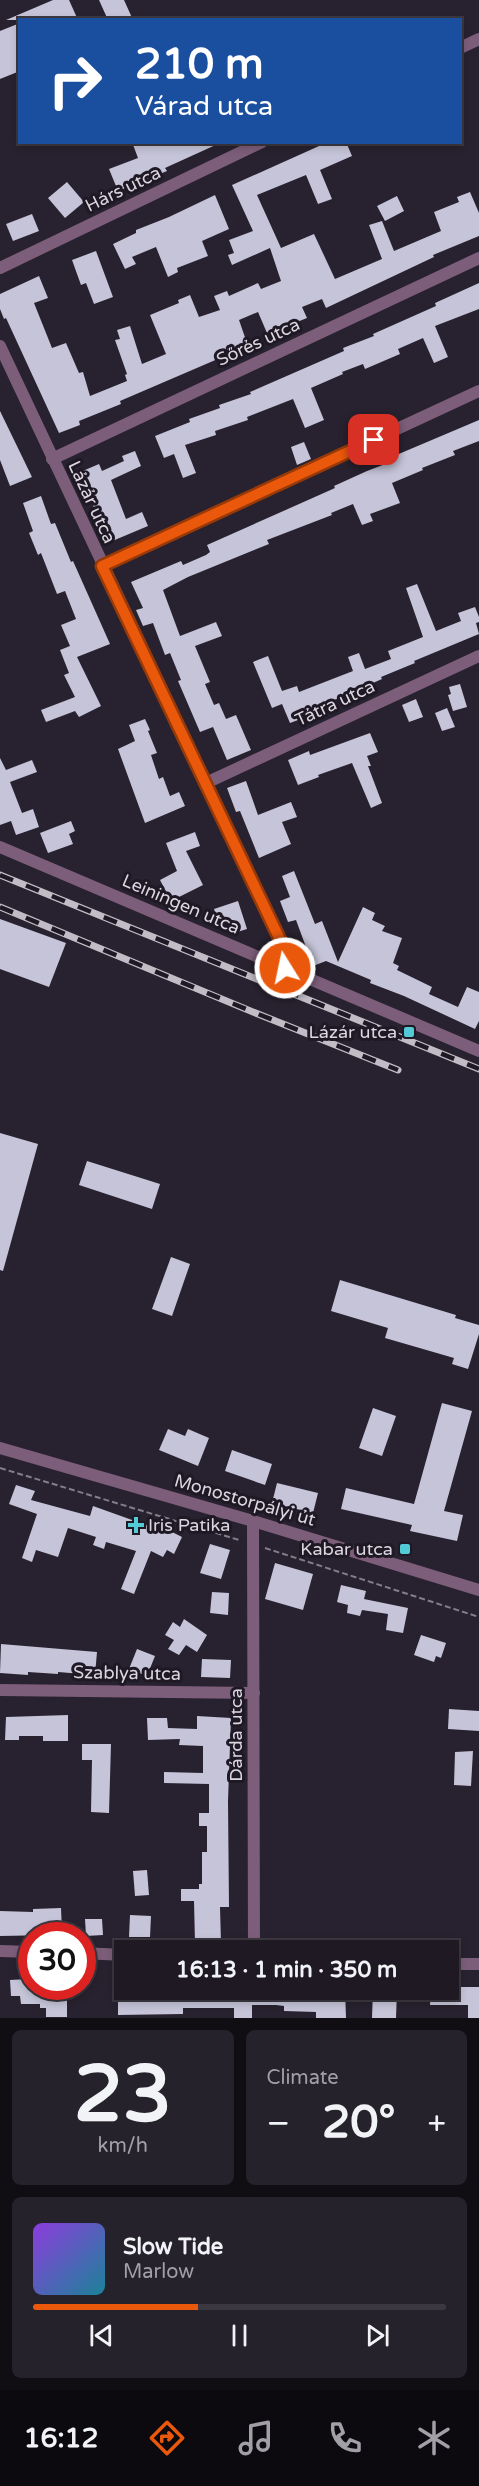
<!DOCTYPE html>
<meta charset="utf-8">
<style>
:root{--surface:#1e1923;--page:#26222b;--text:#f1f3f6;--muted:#a1a0a6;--line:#3c3841;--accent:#ea580c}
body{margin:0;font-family:"Varela Round",sans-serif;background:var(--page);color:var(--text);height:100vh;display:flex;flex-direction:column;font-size:22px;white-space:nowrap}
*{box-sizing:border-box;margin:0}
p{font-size:20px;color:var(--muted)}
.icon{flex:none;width:33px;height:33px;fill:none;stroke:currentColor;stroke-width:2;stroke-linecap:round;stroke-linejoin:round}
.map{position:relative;height:2018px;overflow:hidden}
.sheet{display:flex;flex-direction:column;gap:12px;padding:12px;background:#100e13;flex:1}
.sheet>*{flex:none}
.guide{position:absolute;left:18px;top:18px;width:444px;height:126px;border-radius:0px;box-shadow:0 3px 9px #0003,0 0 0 2px var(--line);background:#1a4fa0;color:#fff;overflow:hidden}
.speed{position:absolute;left:18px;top:1922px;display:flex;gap:12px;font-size:30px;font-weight:700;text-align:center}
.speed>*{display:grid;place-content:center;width:78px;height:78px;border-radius:50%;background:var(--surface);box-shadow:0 3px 9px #0003,0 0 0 2px var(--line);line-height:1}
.speed .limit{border:9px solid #d22;background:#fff;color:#111}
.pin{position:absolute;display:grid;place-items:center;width:51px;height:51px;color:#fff;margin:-26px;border-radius:12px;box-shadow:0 3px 9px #0006}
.me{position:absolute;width:66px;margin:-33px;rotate:350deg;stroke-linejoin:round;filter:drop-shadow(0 0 4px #0008)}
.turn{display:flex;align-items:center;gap:21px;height:126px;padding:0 18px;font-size:27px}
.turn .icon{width:78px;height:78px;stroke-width:2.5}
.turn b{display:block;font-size:42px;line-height:51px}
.big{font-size:45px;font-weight:700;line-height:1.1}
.sheet .card{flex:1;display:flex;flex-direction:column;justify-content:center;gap:9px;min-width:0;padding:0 21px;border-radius:9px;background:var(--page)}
.sheet .dial{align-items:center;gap:0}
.dial b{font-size:78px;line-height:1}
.song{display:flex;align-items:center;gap:18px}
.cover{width:72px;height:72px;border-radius:9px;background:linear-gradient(135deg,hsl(270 70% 55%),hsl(190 70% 35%))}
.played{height:6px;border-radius:3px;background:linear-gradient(90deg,var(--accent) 40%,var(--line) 40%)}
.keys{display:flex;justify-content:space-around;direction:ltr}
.heat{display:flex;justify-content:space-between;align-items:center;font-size:33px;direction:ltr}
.sheet .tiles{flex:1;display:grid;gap:12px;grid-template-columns:1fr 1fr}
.card:last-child{grid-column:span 2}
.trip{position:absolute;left:114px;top:1940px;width:345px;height:60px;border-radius:0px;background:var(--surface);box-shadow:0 3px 9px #0003,0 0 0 2px var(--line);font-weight:700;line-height:60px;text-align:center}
.menu{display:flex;height:96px;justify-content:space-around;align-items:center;background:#0c0a0e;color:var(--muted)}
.menu .icon{width:42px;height:42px}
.menu .current{color:var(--accent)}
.menu b{font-size:27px;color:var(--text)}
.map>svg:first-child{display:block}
.building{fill:#c5c4d8}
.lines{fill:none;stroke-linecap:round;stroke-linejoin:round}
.path{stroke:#837d89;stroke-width:2;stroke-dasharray:6 3;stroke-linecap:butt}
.minor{stroke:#7c5d7a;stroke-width:12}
.tertiary{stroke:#7c5d7a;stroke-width:12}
.rail-casing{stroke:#c1bcc6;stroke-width:7}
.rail{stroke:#1f1825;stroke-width:4.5;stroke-dasharray:14;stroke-linecap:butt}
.route-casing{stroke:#983908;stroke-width:15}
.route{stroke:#ea580c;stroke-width:10}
.poi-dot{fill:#52cbd7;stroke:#1f1825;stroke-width:2}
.labels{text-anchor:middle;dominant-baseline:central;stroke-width:6;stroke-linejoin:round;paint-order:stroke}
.street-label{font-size:18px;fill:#dbd6e0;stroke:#1f1825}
.poi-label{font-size:18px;fill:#dbd6e0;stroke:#1f1825;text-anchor:end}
</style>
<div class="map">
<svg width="479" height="2018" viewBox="0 0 479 2018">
<rect width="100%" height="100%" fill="#28212f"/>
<g class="building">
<polygon points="53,0 69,0 78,20 6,20"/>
<polygon points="99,0 124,0 133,20 108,20"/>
<polygon points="20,23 20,71 0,79 0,31"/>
<polygon points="132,142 220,142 220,143 165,168 167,171 118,191 109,169 138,158"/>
<polygon points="328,142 346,142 352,156 320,170 332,199 318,204 306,175 257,195 281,248 314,234 335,279 382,259 369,225 382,221 394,251 441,231 434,212 459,202 457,197 470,192 479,213 479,236 433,255 434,257 326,308 322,299 302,307 307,318 282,328 284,334 270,340 258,312 239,320 248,346 120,401 121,404 79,421 80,425 59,433 6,318 4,319 0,309 0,294 39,276 48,298 34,303 52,348 66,343 79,373 83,372 90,396 127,381 125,375 127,374 115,340 120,339 117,330 130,326 142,364 166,354 150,315 179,303 178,300 190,295 199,317 220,310 214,296 227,291 229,296 258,283 261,289 281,281 270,248 232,265 228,255 234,253 229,240 253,231 232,185"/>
<polygon points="67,182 84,202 65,218 48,198"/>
<polygon points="215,195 229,229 202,241 208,256 177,268 178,272 168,277 156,247 132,257 136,264 125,269 113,244 136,233 136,230 169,217"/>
<polygon points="397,196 404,211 385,221 377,206"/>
<polygon points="32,214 39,231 13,241 6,224"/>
<polygon points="96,251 113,297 94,304 86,283 81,285 72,260"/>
<polygon points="479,283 479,309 435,326 448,357 434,363 423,338 398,349 400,354 365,369 363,364 342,372 343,374 311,388 324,420 305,428 293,399 247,417 248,420 215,431 216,435 185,445 196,473 183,478 174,454 164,458 155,436 190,422 189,419 220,408 219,405 251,394 250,392 344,351 343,348 374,336 373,334 436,306 435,303"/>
<polygon points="0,411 32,477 10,486 0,460"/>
<polygon points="479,420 479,441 453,451 455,455 422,468 423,470 392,483 400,503 370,514 373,521 362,525 353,504 331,513 332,515 267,540 269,544 188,577 163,590 180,636 216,622 222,636 195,646 210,682 205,684 214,705 219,703 226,719 236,715 251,750 227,760 213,727 200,732 178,681 181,680 170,653 165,655 153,623 143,626 136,610 143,608 131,582 181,561 183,565 206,555 210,552 207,545 335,488 334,486 367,471 396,460 394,456"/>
<polygon points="304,442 311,459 297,465 291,447"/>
<polygon points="135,451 141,466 111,480 126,519 142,512 148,526 110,542 78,473 99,464 102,471 124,461 122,456"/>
<polygon points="41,496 51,524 55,523 71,562 73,561 110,644 77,657 101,706 79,717 75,711 46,722 41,710 75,697 64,675 69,673 60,650 70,646 61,625 76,619 65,591 57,594 41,553 38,555 29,533 33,531 23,503"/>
<polygon points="417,584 436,631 461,621 458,613 475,607 479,617 479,622 476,623 479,634 414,661 415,663 381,677 382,679 344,696 307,711 309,716 290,723 282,704 272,708 253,662 268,656 282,691 297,686 299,692 353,671 348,657 359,653 365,669 391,659 388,651 423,637 406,588"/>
<polygon points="460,684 467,707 453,711 448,695 451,694 449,687"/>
<polygon points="416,699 423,717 409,722 402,705"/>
<polygon points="447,708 455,727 442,731 435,713"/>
<polygon points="145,719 150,730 148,731 157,753 151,755 159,779 163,777 170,796 179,792 185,806 145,823 118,749 135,741 129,725"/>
<polygon points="370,733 378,752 367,756 371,766 368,766 382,803 371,808 352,763 318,775 319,777 298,785 288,760 309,751 310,755"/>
<polygon points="0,758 6,770 32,760 37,772 10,782 22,813 33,809 39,827 16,835 11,821 0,825"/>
<polygon points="246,781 258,815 291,802 297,817 282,822 291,844 259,858 240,811 236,812 227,788"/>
<polygon points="71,821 75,831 69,834 73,844 48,853 40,833"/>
<polygon points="195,832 200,846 186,851 203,885 171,901 160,880 177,871 166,843"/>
<polygon points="294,871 315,924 322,921 338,962 363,907 375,913 372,920 385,926 382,931 402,938 393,963 399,966 397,970 432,987 429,994 458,1007 467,987 479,992 479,1021 475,1029 404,996 370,983 371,980 326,961 313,966 296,920 288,922 280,901 290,897 282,876"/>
<polygon points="238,901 247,929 234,933 230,921 219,924 214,909"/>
<polygon points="0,919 66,943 49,987 0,969"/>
<polygon points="0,1133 38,1144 3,1271 0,1270"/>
<polygon points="87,1161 160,1184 152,1209 79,1185"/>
<polygon points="171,1257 190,1264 172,1316 152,1309"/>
<polygon points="340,1280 456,1315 455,1318 479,1325 479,1334 468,1369 452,1364 454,1358 385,1338 388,1328 331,1311"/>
<polygon points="442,1403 472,1411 444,1511 463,1515 457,1541 410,1531 412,1525 341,1509 346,1488 414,1504"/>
<polygon points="373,1408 396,1416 382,1456 359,1448"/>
<polygon points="168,1429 185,1436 188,1429 209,1438 198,1466 159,1450"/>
<polygon points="232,1450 272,1464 265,1485 225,1471"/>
<polygon points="277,1483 318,1493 313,1513 272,1503"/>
<polygon points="16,1485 35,1491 31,1500 90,1516 93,1506 160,1530 162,1527 182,1537 174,1554 167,1550 163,1557 151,1551 134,1594 121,1589 136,1551 106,1542 104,1549 93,1545 96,1537 68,1528 58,1557 36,1550 32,1562 22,1558 37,1514 9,1504"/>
<polygon points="210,1544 230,1550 221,1579 200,1573"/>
<polygon points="275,1563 313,1574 303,1610 265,1599"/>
<polygon points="341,1585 366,1591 364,1599 408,1608 403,1633 386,1630 388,1614 362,1610 360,1616 347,1613 348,1605 337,1602"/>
<polygon points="212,1592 229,1593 228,1615 210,1613"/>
<polygon points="184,1619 207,1635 197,1652 186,1645 179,1655 168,1649 174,1640 165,1635 173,1622 180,1627"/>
<polygon points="421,1635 446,1643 441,1658 436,1656 434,1662 414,1655"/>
<polygon points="1,1644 97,1652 95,1675 58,1672 58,1674 28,1672 28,1675 0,1673"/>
<polygon points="137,1649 155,1656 147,1676 129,1669"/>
<polygon points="202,1659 231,1660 230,1678 201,1677"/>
<polygon points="449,1709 479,1711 479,1731 448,1729"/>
<polygon points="68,1715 68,1741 43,1741 43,1736 19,1736 19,1740 5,1740 6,1717"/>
<polygon points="197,1716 231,1718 228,1801 229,1907 220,1907 221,1943 195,1943 194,1901 181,1901 181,1889 199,1889 199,1884 202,1884 202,1852 207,1852 207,1826 199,1826 199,1813 209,1813 209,1784 164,1783 164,1772 203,1773 203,1746 179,1745 180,1739 148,1740 147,1718 167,1718 168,1728 197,1729"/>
<polygon points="82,1744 111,1744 109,1813 91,1812 92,1760 82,1760"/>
<polygon points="473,1751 471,1786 454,1785 455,1752"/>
<polygon points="147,1870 149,1895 135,1896 133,1871"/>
<polygon points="61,1908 62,1931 53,1931 53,1935 0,1936 0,1911 33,1912 33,1909"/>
<polygon points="130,1915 151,1916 150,1937 129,1937"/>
<polygon points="85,1919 102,1919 103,1935 86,1936"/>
<polygon points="29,1979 29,1986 67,1986 67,2017 46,2017 46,2008 40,2008 40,2004 21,2004 20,1996 11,1996 10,1980"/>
<polygon points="448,1987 479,1987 479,2018 468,2018 468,2005 430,2005 431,1989 448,1989"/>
<polygon points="118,1989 315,1991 315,1989 345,1989 346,2018 316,2018 316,2012 284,2011 284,2006 276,2005 252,2005 252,2018 234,2018 234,2008 183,2008 183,2014 118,2015"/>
<polygon points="373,1990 397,1990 396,2018 372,2018"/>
</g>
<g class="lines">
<g class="path">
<polyline points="0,1468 239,1540"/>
<polyline points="265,1548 479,1617"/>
</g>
<g class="minor">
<polyline points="460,48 479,39"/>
<polyline points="0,268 262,142"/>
<polyline points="0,346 283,946 285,968"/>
<polyline points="52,459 479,258"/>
<polyline points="102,566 479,391"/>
<polyline points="206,783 479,656"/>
<polyline points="0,847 479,1051"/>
<polyline points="253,1521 254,1950"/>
<polyline points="0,1690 254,1693"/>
<polyline points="0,1951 32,1952"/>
<polyline points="82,1953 124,1955"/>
<polyline points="448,1964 479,1964"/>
</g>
<polyline class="tertiary" points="0,1448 253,1521 479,1590"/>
<g class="rail-casing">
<g id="rail">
<polyline points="0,875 479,1069"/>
<polyline points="0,907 258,1014 398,1070"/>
</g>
</g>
<use href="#rail" class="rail"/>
</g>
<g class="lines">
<g class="route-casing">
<polyline id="route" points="285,968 283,946 102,566 374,440"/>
</g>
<use href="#route" class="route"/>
</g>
<g class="poi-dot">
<rect x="403" y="1026" width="12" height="12" rx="3"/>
<path d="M133 1516h6v6h6v6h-6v6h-6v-6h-6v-6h6z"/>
<rect x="399" y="1543" width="12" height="12" rx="3"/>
</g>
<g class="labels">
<g class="street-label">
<text transform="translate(123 189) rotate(-26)">Hárs utca</text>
<text transform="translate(258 342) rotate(-25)">Sőrés utca</text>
<text transform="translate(92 502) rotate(65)">Lázár utca</text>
<text transform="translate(335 703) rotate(-25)">Tátra utca</text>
<text transform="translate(181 904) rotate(23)">Leiningen utca</text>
<text transform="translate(245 1500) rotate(16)">Monostorpályi út</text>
<text transform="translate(127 1673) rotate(1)">Szablya utca</text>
<text transform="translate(236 1735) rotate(-90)">Dárda utca</text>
</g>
<g class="poi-label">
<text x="397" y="1032">Lázár utca</text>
<text x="148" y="1525" text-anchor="start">Iris Patika</text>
<text x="393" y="1549">Kabar utca</text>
</g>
</g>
</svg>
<div class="speed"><div class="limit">30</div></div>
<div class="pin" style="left:374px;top:440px;background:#d93025"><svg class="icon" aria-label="arrive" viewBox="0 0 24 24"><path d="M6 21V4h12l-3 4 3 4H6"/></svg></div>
<svg class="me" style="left:285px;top:968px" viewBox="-20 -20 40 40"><circle r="17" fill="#ea580c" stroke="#fff" stroke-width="3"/><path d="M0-11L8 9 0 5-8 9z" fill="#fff"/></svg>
<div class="trip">16:13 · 1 min · 350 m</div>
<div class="guide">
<div class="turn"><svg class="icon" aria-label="right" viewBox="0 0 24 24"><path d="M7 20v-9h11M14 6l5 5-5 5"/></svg><div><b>210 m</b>Várad utca</div></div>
</div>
</div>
<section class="sheet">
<div class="tiles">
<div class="card dial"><b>23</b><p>km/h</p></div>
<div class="card"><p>Climate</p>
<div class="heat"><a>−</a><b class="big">20°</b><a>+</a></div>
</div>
<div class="card">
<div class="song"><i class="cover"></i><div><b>Slow Tide</b><p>Marlow</p></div></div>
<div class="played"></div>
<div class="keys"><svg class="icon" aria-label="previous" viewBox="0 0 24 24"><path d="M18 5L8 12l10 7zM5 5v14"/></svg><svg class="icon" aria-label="pause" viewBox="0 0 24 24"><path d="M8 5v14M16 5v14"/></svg><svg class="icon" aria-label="next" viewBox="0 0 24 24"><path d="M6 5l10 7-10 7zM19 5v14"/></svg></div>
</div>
</div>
</section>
<nav class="menu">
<b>16:12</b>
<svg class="icon current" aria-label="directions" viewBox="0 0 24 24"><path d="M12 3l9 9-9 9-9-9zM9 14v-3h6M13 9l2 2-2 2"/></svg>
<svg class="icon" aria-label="music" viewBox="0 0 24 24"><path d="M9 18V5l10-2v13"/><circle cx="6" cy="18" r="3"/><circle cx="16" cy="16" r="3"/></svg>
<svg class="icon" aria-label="phone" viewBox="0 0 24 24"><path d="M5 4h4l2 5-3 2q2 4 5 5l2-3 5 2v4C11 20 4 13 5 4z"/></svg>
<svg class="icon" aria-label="climate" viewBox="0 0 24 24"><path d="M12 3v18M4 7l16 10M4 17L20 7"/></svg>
</nav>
